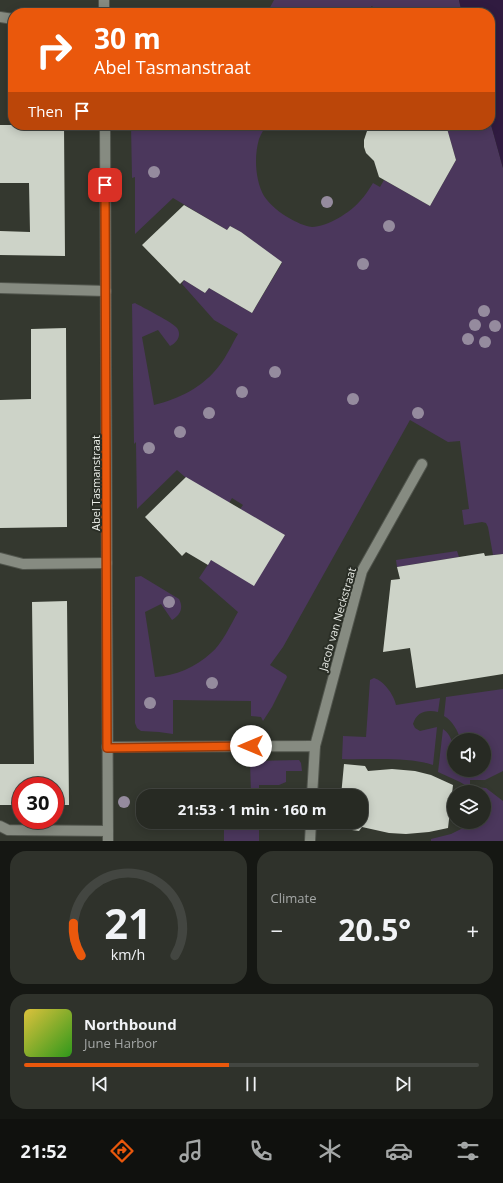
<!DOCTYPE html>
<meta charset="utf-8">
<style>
:root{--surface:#272a23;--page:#2f322b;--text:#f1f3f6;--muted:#a4a7a6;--line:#434641;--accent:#ea580c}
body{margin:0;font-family:"Open Sans",sans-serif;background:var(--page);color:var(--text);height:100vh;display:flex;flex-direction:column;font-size:15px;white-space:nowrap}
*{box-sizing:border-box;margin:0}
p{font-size:13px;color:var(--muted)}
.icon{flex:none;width:22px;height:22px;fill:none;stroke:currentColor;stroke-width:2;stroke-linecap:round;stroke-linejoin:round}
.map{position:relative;height:841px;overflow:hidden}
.drawer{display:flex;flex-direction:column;gap:10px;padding:10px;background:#151713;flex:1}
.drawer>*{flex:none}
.top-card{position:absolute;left:8px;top:8px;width:487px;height:122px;border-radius:16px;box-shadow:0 2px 10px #0003,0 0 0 1px var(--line);background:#ea580c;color:#fff;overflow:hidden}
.controls{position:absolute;left:447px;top:733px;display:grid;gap:8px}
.controls a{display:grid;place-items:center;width:44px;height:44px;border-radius:50%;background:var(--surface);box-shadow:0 2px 10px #0003,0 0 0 1px var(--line);font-size:20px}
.speed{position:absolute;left:12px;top:777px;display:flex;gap:8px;font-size:20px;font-weight:700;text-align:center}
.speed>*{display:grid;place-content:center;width:52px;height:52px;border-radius:50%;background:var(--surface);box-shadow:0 2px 10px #0003,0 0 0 1px var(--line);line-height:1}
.speed .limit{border:6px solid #d22;background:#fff;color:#111}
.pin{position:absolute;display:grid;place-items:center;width:34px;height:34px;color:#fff;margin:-17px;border-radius:8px;box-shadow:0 2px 6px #0006}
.me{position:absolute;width:44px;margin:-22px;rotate:270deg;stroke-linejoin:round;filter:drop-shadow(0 0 3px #0008)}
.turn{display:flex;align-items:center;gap:14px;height:84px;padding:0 20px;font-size:18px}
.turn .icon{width:52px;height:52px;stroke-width:2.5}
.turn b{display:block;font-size:28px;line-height:34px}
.then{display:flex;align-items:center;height:38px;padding:0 20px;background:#0003;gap:8px;font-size:15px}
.big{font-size:30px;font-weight:700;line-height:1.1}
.drawer .widget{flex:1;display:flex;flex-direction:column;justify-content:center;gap:6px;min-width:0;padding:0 14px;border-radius:16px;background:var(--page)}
.drawer .dial{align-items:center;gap:0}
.dial svg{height:104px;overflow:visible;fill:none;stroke:var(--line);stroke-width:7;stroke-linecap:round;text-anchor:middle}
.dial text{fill:var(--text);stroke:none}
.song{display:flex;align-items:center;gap:12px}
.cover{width:48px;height:48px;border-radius:6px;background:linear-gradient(135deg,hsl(50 70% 55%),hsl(110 70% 35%))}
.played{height:4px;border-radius:2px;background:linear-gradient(90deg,var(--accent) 45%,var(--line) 45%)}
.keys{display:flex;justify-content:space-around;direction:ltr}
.heat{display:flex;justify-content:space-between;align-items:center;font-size:22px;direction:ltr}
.drawer .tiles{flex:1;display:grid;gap:10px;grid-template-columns:1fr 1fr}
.widget:last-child{grid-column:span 2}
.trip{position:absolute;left:136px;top:789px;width:232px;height:40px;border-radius:16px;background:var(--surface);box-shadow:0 2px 10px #0003,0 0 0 1px var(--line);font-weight:700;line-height:40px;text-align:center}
.dock{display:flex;height:64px;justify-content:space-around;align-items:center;background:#10110e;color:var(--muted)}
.dock .icon{width:28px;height:28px}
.dock .selected{color:var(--accent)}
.dock b{font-size:18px;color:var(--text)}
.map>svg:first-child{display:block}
.green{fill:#4b375c}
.water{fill:#301b40}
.building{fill:#cdd3c8}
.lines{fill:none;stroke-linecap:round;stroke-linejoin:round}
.minor-casing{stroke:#51554d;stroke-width:12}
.minor{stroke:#868b81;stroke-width:10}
.tree{fill:#958b9e}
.route-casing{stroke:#983908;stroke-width:10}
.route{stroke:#ea580c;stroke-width:7}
.labels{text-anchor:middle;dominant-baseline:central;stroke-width:4;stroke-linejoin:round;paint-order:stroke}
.street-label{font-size:11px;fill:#ebeee8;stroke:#2a2e26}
</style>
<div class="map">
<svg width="503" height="841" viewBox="0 0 503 841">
<rect width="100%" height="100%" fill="#34382f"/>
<g class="green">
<polygon points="274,0 459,0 462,13 378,13 372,6 363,13 267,13"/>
<path d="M 490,121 L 503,168 L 503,554 L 493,555 L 488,527 L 486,523 L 482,522 L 464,525 L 462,510 L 469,509 L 460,441 L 448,442 L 410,420 L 283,647 L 270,665 L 286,675 L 287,677 L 272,707 L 263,721 L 261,717 L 251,716 L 251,701 L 173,700 L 173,734 L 159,732 L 141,731 L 137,728 L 135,723 L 135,577 L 141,576 L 179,599 C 184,608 180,615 172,620 L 161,604 L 145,612 L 155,677 C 175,676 196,667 211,653 C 222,644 231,624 238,612 L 199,578 L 211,560 L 254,585 L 284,535 L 240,509 L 243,505 L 232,498 L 229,503 L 185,477 L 177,470 L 137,509 L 136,442 L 134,444 L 132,304 L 135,303 C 142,307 174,323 177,328 C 182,335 177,343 170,346 L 158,330 L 142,337 L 154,405 C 179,399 203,387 219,366 C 227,356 232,344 238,334 L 214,320 L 182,284 L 184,280 L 205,293 L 209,288 L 252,313 L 282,263 L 241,232 L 230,226 L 227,230 L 173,198 L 135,234 L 135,177 L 132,178 L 131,125 L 135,125 L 135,131 L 159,128 L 169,125 L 266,125 C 264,129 261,134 259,139 C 254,156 255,180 264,196 C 270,205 280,213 289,218 C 296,222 304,226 312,227 C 327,227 351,212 360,201 C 365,196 369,189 373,183 L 380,187 L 384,180 L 430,206 L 456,160 L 446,125 L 490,125 Z"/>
<polygon points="457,551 459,557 397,567 396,560"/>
<path d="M 374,678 C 384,681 394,695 396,705 L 440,698 L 438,712 C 427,709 416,712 413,724 L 415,728 L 420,731 L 437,727 L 433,765 C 406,756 370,760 342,759 L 343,736 L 366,737 L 370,680 Z"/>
<path d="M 503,689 L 503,771 L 485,780 L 470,780 L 470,788 L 460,782 L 438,772 L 443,729 C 456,738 454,756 454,770 L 484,770 L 484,740 L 461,740 C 457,730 453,721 444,716 L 446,697 Z"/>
<polygon points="299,760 301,763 302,771 286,771 286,782 279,785 259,785 259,796 221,796 221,793 251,793 250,761"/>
<polygon points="475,787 486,788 503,801 503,841 431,841 431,839 451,834 475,822 484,822 484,792 475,792"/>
<rect x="224" y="822" width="35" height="19"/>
</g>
<polygon class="water" points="459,0 503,0 503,168 490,121 490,13 462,13"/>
<g class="building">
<polygon points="0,125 64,125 65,256 0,255 0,231 30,232 29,183 0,183"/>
<polygon points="369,125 446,125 456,160 430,206 379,177 374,161 366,153 364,147 364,140"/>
<polygon points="184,205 227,230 230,226 241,232 282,262 252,313 209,288 205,293 184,280 180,284 142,245"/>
<polygon points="66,328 67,527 0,528 0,400 31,399 31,329"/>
<polygon points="186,477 285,535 254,586 211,560 208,565 186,552 182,556 145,517"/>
<polygon points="484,553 485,556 503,554 503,674 416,688 410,648 383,652 391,580 400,579 397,567"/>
<polygon points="67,601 69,805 55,805 55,786 21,786 21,805 0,805 0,764 34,764 32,602"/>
<polygon points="344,764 365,766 368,771 392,769 415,771 431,775 453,785 448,828 429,832 406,834 389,833 362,827 359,831 338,828 338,822 361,822 361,796 341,796"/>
</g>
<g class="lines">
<g class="minor-casing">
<g id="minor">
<polyline points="104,0 104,13"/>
<polyline points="0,17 13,19"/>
<polyline points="105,125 108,841"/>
<polyline points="0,288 106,291"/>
<polyline points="0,558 23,564 107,563"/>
<polyline points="315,746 362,571 422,464"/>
<polyline points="107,747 315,746 312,796"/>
<polyline points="0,826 8,830 108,831"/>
<polyline points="310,841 311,822"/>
</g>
</g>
<use href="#minor" class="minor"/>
</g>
<g class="tree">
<circle cx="154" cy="172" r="6"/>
<circle cx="327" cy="202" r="6"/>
<circle cx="389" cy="226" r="6"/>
<circle cx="363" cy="264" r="6"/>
<circle cx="484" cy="311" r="6"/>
<circle cx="475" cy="325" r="6"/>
<circle cx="495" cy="326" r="6"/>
<circle cx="468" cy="339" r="6"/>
<circle cx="485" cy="342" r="6"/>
<circle cx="275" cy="372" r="6"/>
<circle cx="242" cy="392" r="6"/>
<circle cx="353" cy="399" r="6"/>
<circle cx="209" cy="413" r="6"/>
<circle cx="418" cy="413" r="6"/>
<circle cx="180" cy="432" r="6"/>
<circle cx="149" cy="448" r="6"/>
<circle cx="169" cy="602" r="6"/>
<circle cx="212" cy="683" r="6"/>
<circle cx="150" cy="703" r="6"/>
<circle cx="124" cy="802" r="6"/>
</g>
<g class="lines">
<g class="route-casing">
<polyline id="route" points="105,185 107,748 251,746"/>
</g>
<use href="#route" class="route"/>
</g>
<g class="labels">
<g class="street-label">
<text transform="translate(95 483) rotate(-90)">Abel Tasmanstraat</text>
<text transform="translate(337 619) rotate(-74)">Jacob van Neckstraat</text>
</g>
</g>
</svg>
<div class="controls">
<a><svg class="icon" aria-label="sound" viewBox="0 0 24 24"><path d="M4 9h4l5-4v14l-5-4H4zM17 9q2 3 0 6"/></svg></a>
<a><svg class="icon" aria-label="layers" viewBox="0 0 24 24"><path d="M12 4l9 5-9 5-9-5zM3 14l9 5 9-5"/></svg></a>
</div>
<div class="speed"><div class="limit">30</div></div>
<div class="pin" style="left:105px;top:185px;background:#d93025"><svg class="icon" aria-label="arrive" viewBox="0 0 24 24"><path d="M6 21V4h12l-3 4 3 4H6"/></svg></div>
<svg class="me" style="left:251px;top:746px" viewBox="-20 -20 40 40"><circle r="19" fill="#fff"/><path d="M0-13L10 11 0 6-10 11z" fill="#ea580c"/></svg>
<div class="trip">21:53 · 1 min · 160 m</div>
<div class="top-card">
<div class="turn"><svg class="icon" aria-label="right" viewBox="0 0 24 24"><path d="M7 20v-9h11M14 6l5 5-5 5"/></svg><div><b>30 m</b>Abel Tasmanstraat</div></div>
<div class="then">Then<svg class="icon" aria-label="arrive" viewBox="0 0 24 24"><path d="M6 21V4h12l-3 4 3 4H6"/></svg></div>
</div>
</div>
<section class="drawer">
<div class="tiles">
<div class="widget dial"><svg viewBox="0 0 100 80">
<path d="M14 69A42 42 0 1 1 86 69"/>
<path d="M14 69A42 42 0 0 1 8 44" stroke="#ea580c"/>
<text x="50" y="56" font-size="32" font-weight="700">21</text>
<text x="50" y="72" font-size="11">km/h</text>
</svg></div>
<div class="widget"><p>Climate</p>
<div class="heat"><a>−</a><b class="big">20.5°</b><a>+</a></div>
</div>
<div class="widget">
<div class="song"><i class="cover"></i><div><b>Northbound</b><p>June Harbor</p></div></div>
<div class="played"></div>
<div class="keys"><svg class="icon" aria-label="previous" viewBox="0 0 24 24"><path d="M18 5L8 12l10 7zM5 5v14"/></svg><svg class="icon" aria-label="pause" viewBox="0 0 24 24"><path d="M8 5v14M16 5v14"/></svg><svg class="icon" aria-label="next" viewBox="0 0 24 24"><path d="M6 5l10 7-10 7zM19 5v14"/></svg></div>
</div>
</div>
</section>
<nav class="dock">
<b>21:52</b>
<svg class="icon selected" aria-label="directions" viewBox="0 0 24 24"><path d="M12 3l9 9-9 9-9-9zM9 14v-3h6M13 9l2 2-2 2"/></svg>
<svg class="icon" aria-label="music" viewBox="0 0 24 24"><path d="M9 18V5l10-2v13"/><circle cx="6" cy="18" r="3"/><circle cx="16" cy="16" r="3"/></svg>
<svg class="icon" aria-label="phone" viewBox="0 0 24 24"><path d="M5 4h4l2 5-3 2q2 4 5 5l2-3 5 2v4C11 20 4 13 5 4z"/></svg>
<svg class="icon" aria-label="climate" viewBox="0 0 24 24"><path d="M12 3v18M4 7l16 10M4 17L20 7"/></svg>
<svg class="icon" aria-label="car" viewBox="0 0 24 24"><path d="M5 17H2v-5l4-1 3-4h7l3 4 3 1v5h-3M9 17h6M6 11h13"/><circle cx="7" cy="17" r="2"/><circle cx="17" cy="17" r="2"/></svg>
<svg class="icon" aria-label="filters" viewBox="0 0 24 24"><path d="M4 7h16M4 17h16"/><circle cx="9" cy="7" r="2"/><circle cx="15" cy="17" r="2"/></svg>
</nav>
